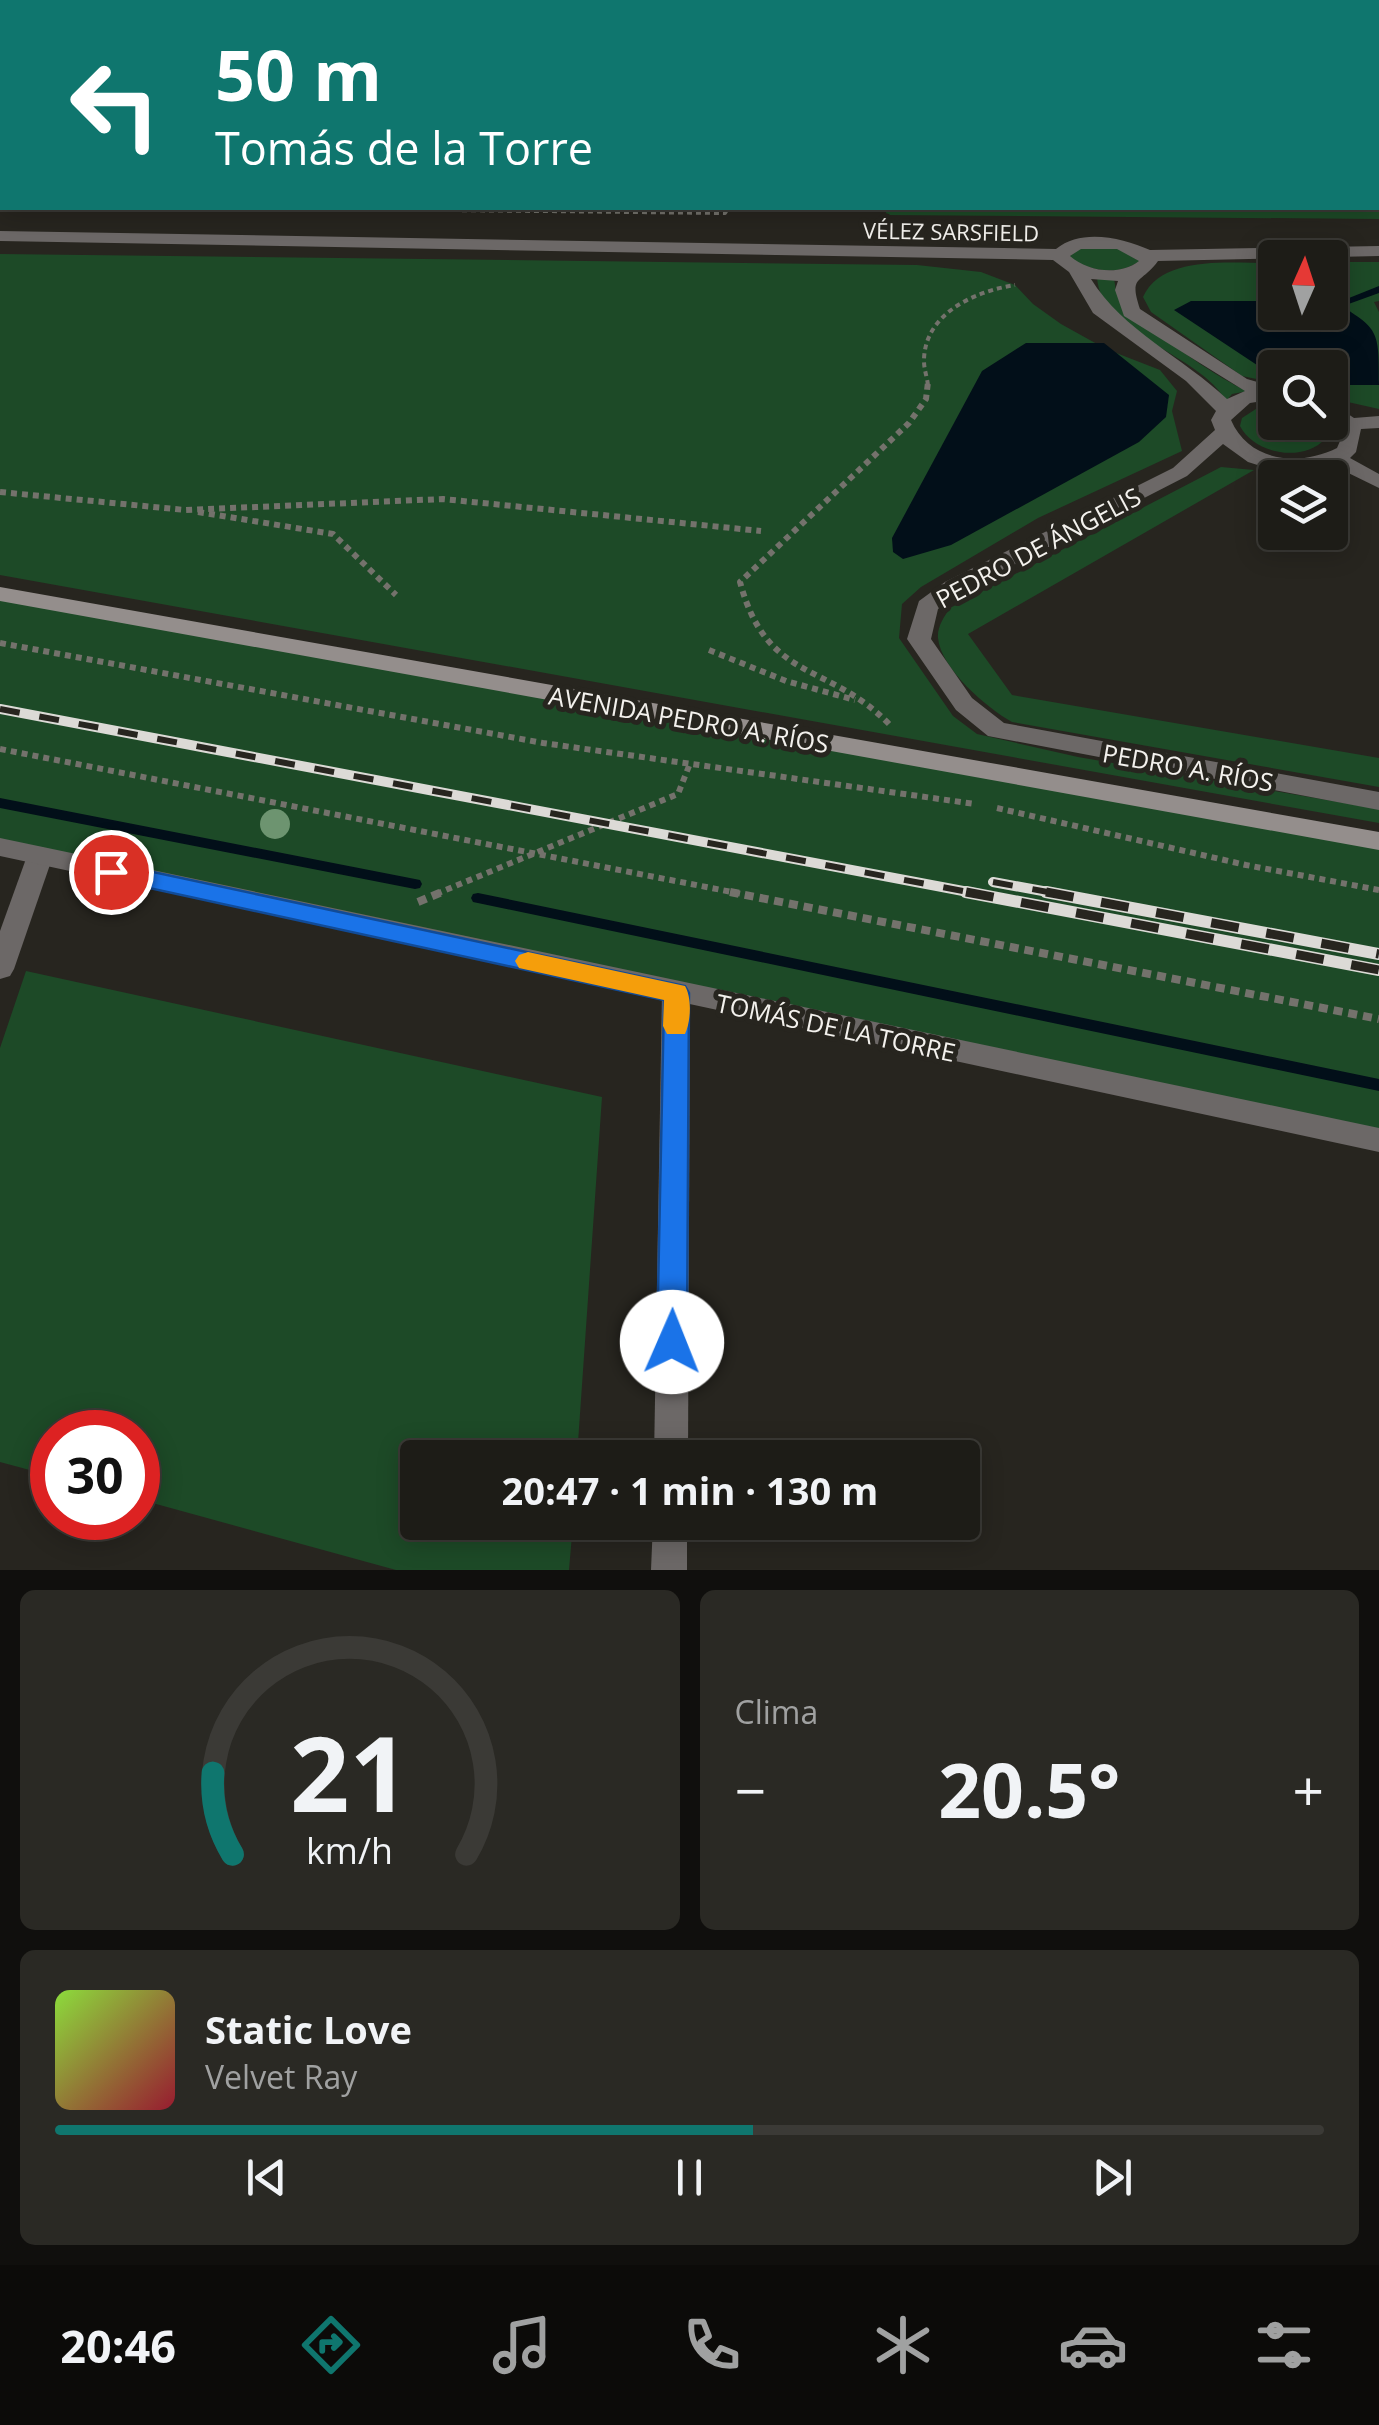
<!DOCTYPE html>
<html lang="es">
<meta charset="utf-8">
<style>
:root{--surface:#1d1c17;--page:#2a2924;--text:#f1f3f6;--muted:#a0a1a1;--line:#3b3a36;--accent:#0f766e}
body{margin:0;font-family:"Open Sans",sans-serif;background:var(--page);color:var(--text);height:100vh;display:flex;flex-direction:column;font-size:38px;white-space:nowrap}
*{box-sizing:border-box;margin:0}
p{font-size:32px;color:var(--muted)}
.icon{flex:none;width:55px;height:55px;fill:none;stroke:currentColor;stroke-width:2;stroke-linecap:round;stroke-linejoin:round}
.map{position:relative;height:1570px;overflow:hidden}
.sheet{display:flex;flex-direction:column;gap:20px;padding:20px;background:#100f0d;flex:1}
.sheet>*{flex:none}
.guide{position:absolute;left:0px;top:0px;width:1380px;height:210px;box-shadow:0 5px 25px #0003,0 0 0 2px var(--line);background:#0f766e;color:#fff;overflow:hidden}
.needle{width:65px;rotate:3deg}
.buttons{position:absolute;left:1258px;top:240px;display:grid;gap:20px}
.buttons a{display:grid;place-items:center;width:90px;height:90px;border-radius:10px;background:var(--surface);box-shadow:0 5px 25px #0003,0 0 0 2px var(--line);font-size:50px}
.speed{position:absolute;left:30px;top:1410px;display:flex;gap:20px;font-size:50px;font-weight:700;text-align:center}
.speed>*{display:grid;place-content:center;width:130px;height:130px;border-radius:50%;background:var(--surface);box-shadow:0 5px 25px #0003,0 0 0 2px var(--line);line-height:1}
.speed .limit{border:15px solid #d22;background:#fff;color:#111}
.pin{position:absolute;display:grid;place-items:center;width:85px;height:85px;color:#fff;margin:-42px;border:5px solid #fff;border-radius:50%;box-shadow:0 2px 10px #0007}
.me{position:absolute;width:110px;margin:-55px;rotate:1deg;stroke-linejoin:round;filter:drop-shadow(0 0 8px #0008)}
.turn{display:flex;align-items:center;gap:35px;height:210px;padding:0 50px;font-size:45px}
.turn .icon{width:130px;height:130px;stroke-width:2.5}
.turn b{display:block;font-size:70px;line-height:85px}
.big{font-size:75px;font-weight:700;line-height:1.1}
.sheet .tile{flex:1;display:flex;flex-direction:column;justify-content:center;gap:15px;min-width:0;padding:0 35px;border-radius:15px;background:var(--page)}
.sheet .dial{align-items:center;gap:0}
.dial svg{height:260px;overflow:visible;fill:none;stroke:var(--line);stroke-width:7;stroke-linecap:round;text-anchor:middle}
.dial text{fill:var(--text);stroke:none}
.song{display:flex;align-items:center;gap:30px}
.cover{width:120px;height:120px;border-radius:15px;background:linear-gradient(135deg,hsl(90 70% 55%),hsl(350 70% 35%))}
.played{height:10px;border-radius:5px;background:linear-gradient(90deg,var(--accent) 55%,var(--line) 55%)}
.keys{display:flex;justify-content:space-around;direction:ltr}
.heat{display:flex;justify-content:space-between;align-items:center;font-size:55px;direction:ltr}
.sheet .tiles{flex:1;display:grid;gap:20px;grid-template-columns:1fr 1fr}
.tile:last-child{grid-column:span 2}
.trip{position:absolute;left:400px;top:1440px;width:580px;height:100px;border-radius:10px;background:var(--surface);box-shadow:0 5px 25px #0003,0 0 0 2px var(--line);font-weight:700;line-height:100px;text-align:center}
.tabs{display:flex;height:160px;justify-content:space-around;align-items:center;background:#0c0b09;color:var(--muted)}
.tabs .icon{width:70px;height:70px}
.tabs .selected{color:var(--accent)}
.tabs b{font-size:45px;color:var(--text)}
.map>svg:first-child{display:block}
.green{fill:#1d4a27}
.water{fill:#020f19}
.lines{fill:none;stroke-linecap:round;stroke-linejoin:round}
.stream{fill:#020f19;fill-rule:evenodd}
.path-far2{stroke:#74726c;stroke-width:4;stroke-dasharray:5 4;stroke-linecap:butt}
.path-far1{stroke:#74726c;stroke-width:6;stroke-dasharray:6 5;stroke-linecap:butt}
.path{stroke:#74726c;stroke-width:8;stroke-dasharray:9 6;stroke-linecap:butt}
.minor{fill:#6c6867;fill-rule:evenodd}
.tertiary{fill:#6c6867;fill-rule:evenodd}
.secondary{fill:#948e8c;fill-rule:evenodd}
.rail-far1-casing{stroke:#dcdad6;stroke-width:10}
.rail-casing{stroke:#dcdad6;stroke-width:12}
.rail-far1{stroke:#27251f;stroke-width:6;stroke-dasharray:20;stroke-linecap:butt}
.rail{stroke:#27251f;stroke-width:9;stroke-dasharray:28;stroke-linecap:butt}
.tree{fill:#6d9470}
.route{fill:#1a73e8;stroke:#114b97;stroke-width:2.5}
.slow{fill:#f59e0b}
.labels{text-anchor:middle;dominant-baseline:central;stroke-width:10;stroke-linejoin:round;paint-order:stroke}
.far-street-label{font-size:22px;fill:#f3f1ed;stroke:#27251f}
.street-label{font-size:25px;fill:#f3f1ed;stroke:#27251f}
</style>
<div class="map">
<svg width="1379" height="1570" viewBox="0 0 1379 1570">
<rect width="100%" height="100%" fill="#27251f"/>
<g class="green">
<polygon points="980,0 1379,0 1379,219 885,215 888,208 1378,208 1378,2"/>
<path d="M 1117,248 L 1140,261 C 1117,276 1096,271 1072,261 L 1070,256 L 1078,249 Z"/>
<polygon points="0,254 917,265 981,272 1015,285 1033,304 1061,324 1106,349 1160,370 1177,391 1172,411 1182,451 1038,518 921,587 902,604 899,638 953,716 977,734 1078,757 1379,809 1379,823 0,575"/>
<path d="M 1330,262 L 1379,262 L 1379,301 L 1374,302 L 1379,312 L 1379,409 L 1330,398 L 1330,368 L 1275,368 L 1275,383 L 1242,376 L 1151,312 L 1143,297 C 1163,253 1235,264 1275,263 L 1275,312 L 1330,312 Z"/>
<path d="M 1097,277 L 1114,278 C 1115,285 1116,294 1120,300 C 1139,323 1220,381 1248,391 L 1232,394 L 1226,401 C 1201,354 1100,335 1097,277 Z"/>
<path d="M 1275,405 L 1275,422 L 1321,423 L 1325,439 C 1303,463 1254,454 1240,426 L 1242,418 L 1259,407 Z"/>
<path d="M 1221,467 L 1254,470 L 968,634 L 1012,695 L 1379,758 L 1379,787 L 1012,722 C 987,708 941,669 938,638 C 937,627 944,617 950,608 Z"/>
<polygon points="0,594 1379,841 1379,1140 0,847"/>
<polygon points="26,971 602,1097 577,1457 418,1458 418,1522 573,1523 569,1570 396,1570 138,1499 138,1432 52,1432 52,1476 0,1462 0,1048"/>
</g>
<g class="water">
<path d="M 1191,301 L 1275,301 L 1275,312 L 1330,312 L 1330,301 L 1334,301 C 1379,330 1379,328 1379,385 L 1330,385 L 1330,368 L 1275,368 L 1275,374 L 1263,369 L 1174,310 Z"/>
<polygon points="1026,343 1104,343 1169,395 1166,417 1139,442 951,545 903,559 893,552 892,538 982,371"/>
</g>
<g class="lines">
<g class="stream">
<polygon points="1379,286 1379,293 1343,306 1339,307 1334,304"/>
<polygon points="0,798 415,879 420,880 422,884 420,888 415,889 0,808"/>
<polygon points="478,893 1379,1079 1379,1091 473,902 471,898 473,894"/>
</g>
<g class="path-far2">
<polyline points="264,208 725,213 728,208"/>
<path d="M 928,385 C 927,377 924,369 924,361 C 924,313 976,291 1015,285"/>
</g>
<g class="path-far1">
<polyline points="0,492 185,510 443,499 761,531"/>
<polyline points="198,512 333,534 396,595"/>
<polyline points="0,643 543,743 975,804"/>
<polyline points="709,650 786,681 855,700"/>
<path d="M 889,724 C 827,661 767,683 740,582 L 909,423 L 926,399 L 928,382"/>
<polyline points="0,749 742,894"/>
<polyline points="997,808 1246,865 1379,890"/>
<polyline points="436,894 678,794 689,766"/>
</g>
<g class="path">
<polyline points="730,892 1379,1019"/>
<polyline points="418,902 442,892"/>
</g>
<g class="minor">
<path d="M 0,231 L 1056,249 C 1082,228 1122,238 1150,250 L 1379,246 L 1379,256 L 1158,261 C 1142,284 1128,274 1140,309 L 1247,379 L 1275,387 L 1275,399 L 1250,403 L 1231,420 C 1249,462 1299,467 1337,448 L 1343,434 L 1330,418 L 1330,402 L 1354,418 L 1379,416 L 1379,428 L 1361,429 L 1356,452 L 1350,458 L 1379,474 L 1379,488 L 1332,465 L 1294,472 L 1267,468 L 1248,462 L 1223,444 L 1187,476 L 961,592 L 938,609 L 931,639 L 972,698 L 1004,723 L 1379,792 L 1379,810 L 988,736 L 956,710 L 907,639 L 919,601 L 945,582 L 1173,468 L 1215,430 L 1211,420 L 1216,411 L 1186,381 L 1093,313 L 1069,272 L 1053,260 L 0,241 ZM 1117,249 L 1139,261 C 1120,276 1088,272 1070,256 L 1081,249 ZM 1091,279 L 1118,281 L 1115,290 L 1124,316 L 1245,391 L 1227,399 C 1184,358 1122,330 1091,279 Z"/>
<polygon points="40,847 49,849 53,856 14,969 10,976 0,979 0,931 27,856 31,849"/>
<polygon points="676,982 686,985 690,993 688,1458 654,1458 662,993 666,985"/>
<polygon points="653,1522 687,1522 687,1570 651,1570"/>
</g>
<polygon class="tertiary" points="0,838 1379,1128 1379,1152 0,856"/>
<polygon class="secondary" points="0,587 1379,832 1379,850 0,601"/>
<g class="rail-far1-casing">
<g id="rail-far1">
<polyline points="0,709 979,894"/>
<polyline points="993,882 1059,894"/>
</g>
</g>
<g class="rail-casing">
<g id="rail">
<polyline points="966,892 1379,970"/>
<polyline points="1046,892 1379,954"/>
</g>
</g>
<use href="#rail-far1" class="rail-far1"/>
<use href="#rail" class="rail"/>
</g>
<circle class="tree" cx="275" cy="824" r="15"/>
<polygon class="route" points="111,863 685,986 689,993 687,1342 682,1351 672,1355 662,1351 657,1342 664,1000 103,878 99,872 103,865"/>
<path class="slow" d="M 528,952 L 685,986 C 692,998 691,1021 685,1034 L 667,1034 L 663,1026 L 664,1000 L 519,968 L 515,961 L 519,955 Z"/>
<g class="labels">
<g class="far-street-label">
<text transform="translate(951 231) rotate(1)">VÉLEZ SARSFIELD</text>
</g>
<g class="street-label">
<text transform="translate(1038 547) rotate(-28)">PEDRO DE ÁNGELIS</text>
<text transform="translate(689 719) rotate(10)">AVENIDA PEDRO A. RÍOS</text>
<text transform="translate(1188 767) rotate(10)">PEDRO A. RÍOS</text>
<text transform="translate(836 1027) rotate(12)">TOMÁS DE LA TORRE</text>
</g>
</g>
</svg>
<div class="buttons">
<a><svg class="needle" viewBox="-14 -14 28 28"><path d="M0-13l5 13h-10z" fill="#e53935"/><path d="M0 13l5-13h-10z" fill="#a0a1a1"/></svg></a>
<a><svg class="icon" aria-label="search" viewBox="0 0 24 24"><circle cx="10" cy="10" r="6"/><path d="M15 15l6 6"/></svg></a>
<a><svg class="icon" aria-label="layers" viewBox="0 0 24 24"><path d="M12 4l9 5-9 5-9-5zM3 14l9 5 9-5"/></svg></a>
</div>
<div class="speed"><div class="limit">30</div></div>
<div class="pin" style="left:111px;top:872px;background:#d93025"><svg class="icon" aria-label="arrive" viewBox="0 0 24 24"><path d="M6 21V4h12l-3 4 3 4H6"/></svg></div>
<svg class="me" style="left:672px;top:1342px" viewBox="-20 -20 40 40"><circle r="19" fill="#fff"/><path d="M0-13L10 11 0 6-10 11z" fill="#1a73e8"/></svg>
<div class="trip">20:47 · 1 min · 130 m</div>
<div class="guide">
<div class="turn"><svg class="icon" aria-label="left" viewBox="0 0 24 24"><path d="M17 20v-9H6M10 6l-5 5 5 5"/></svg><div><b>50 m</b>Tomás de la Torre</div></div>
</div>
</div>
<section class="sheet">
<div class="tiles">
<div class="tile dial"><svg viewBox="0 0 100 80">
<path d="M14 69A42 42 0 1 1 86 69"/>
<path d="M14 69A42 42 0 0 1 8 44" stroke="#0f766e"/>
<text x="50" y="56" font-size="32" font-weight="700">21</text>
<text x="50" y="72" font-size="11">km/h</text>
</svg></div>
<div class="tile"><p>Clima</p>
<div class="heat"><a>−</a><b class="big">20.5°</b><a>+</a></div>
</div>
<div class="tile">
<div class="song"><i class="cover"></i><div><b>Static Love</b><p>Velvet Ray</p></div></div>
<div class="played"></div>
<div class="keys"><svg class="icon" aria-label="previous" viewBox="0 0 24 24"><path d="M18 5L8 12l10 7zM5 5v14"/></svg><svg class="icon" aria-label="pause" viewBox="0 0 24 24"><path d="M8 5v14M16 5v14"/></svg><svg class="icon" aria-label="next" viewBox="0 0 24 24"><path d="M6 5l10 7-10 7zM19 5v14"/></svg></div>
</div>
</div>
</section>
<nav class="tabs">
<b>20:46</b>
<svg class="icon selected" aria-label="directions" viewBox="0 0 24 24"><path d="M12 3l9 9-9 9-9-9zM9 14v-3h6M13 9l2 2-2 2"/></svg>
<svg class="icon" aria-label="music" viewBox="0 0 24 24"><path d="M9 18V5l10-2v13"/><circle cx="6" cy="18" r="3"/><circle cx="16" cy="16" r="3"/></svg>
<svg class="icon" aria-label="phone" viewBox="0 0 24 24"><path d="M5 4h4l2 5-3 2q2 4 5 5l2-3 5 2v4C11 20 4 13 5 4z"/></svg>
<svg class="icon" aria-label="climate" viewBox="0 0 24 24"><path d="M12 3v18M4 7l16 10M4 17L20 7"/></svg>
<svg class="icon" aria-label="car" viewBox="0 0 24 24"><path d="M5 17H2v-5l4-1 3-4h7l3 4 3 1v5h-3M9 17h6M6 11h13"/><circle cx="7" cy="17" r="2"/><circle cx="17" cy="17" r="2"/></svg>
<svg class="icon" aria-label="filters" viewBox="0 0 24 24"><path d="M4 7h16M4 17h16"/><circle cx="9" cy="7" r="2"/><circle cx="15" cy="17" r="2"/></svg>
</nav>
